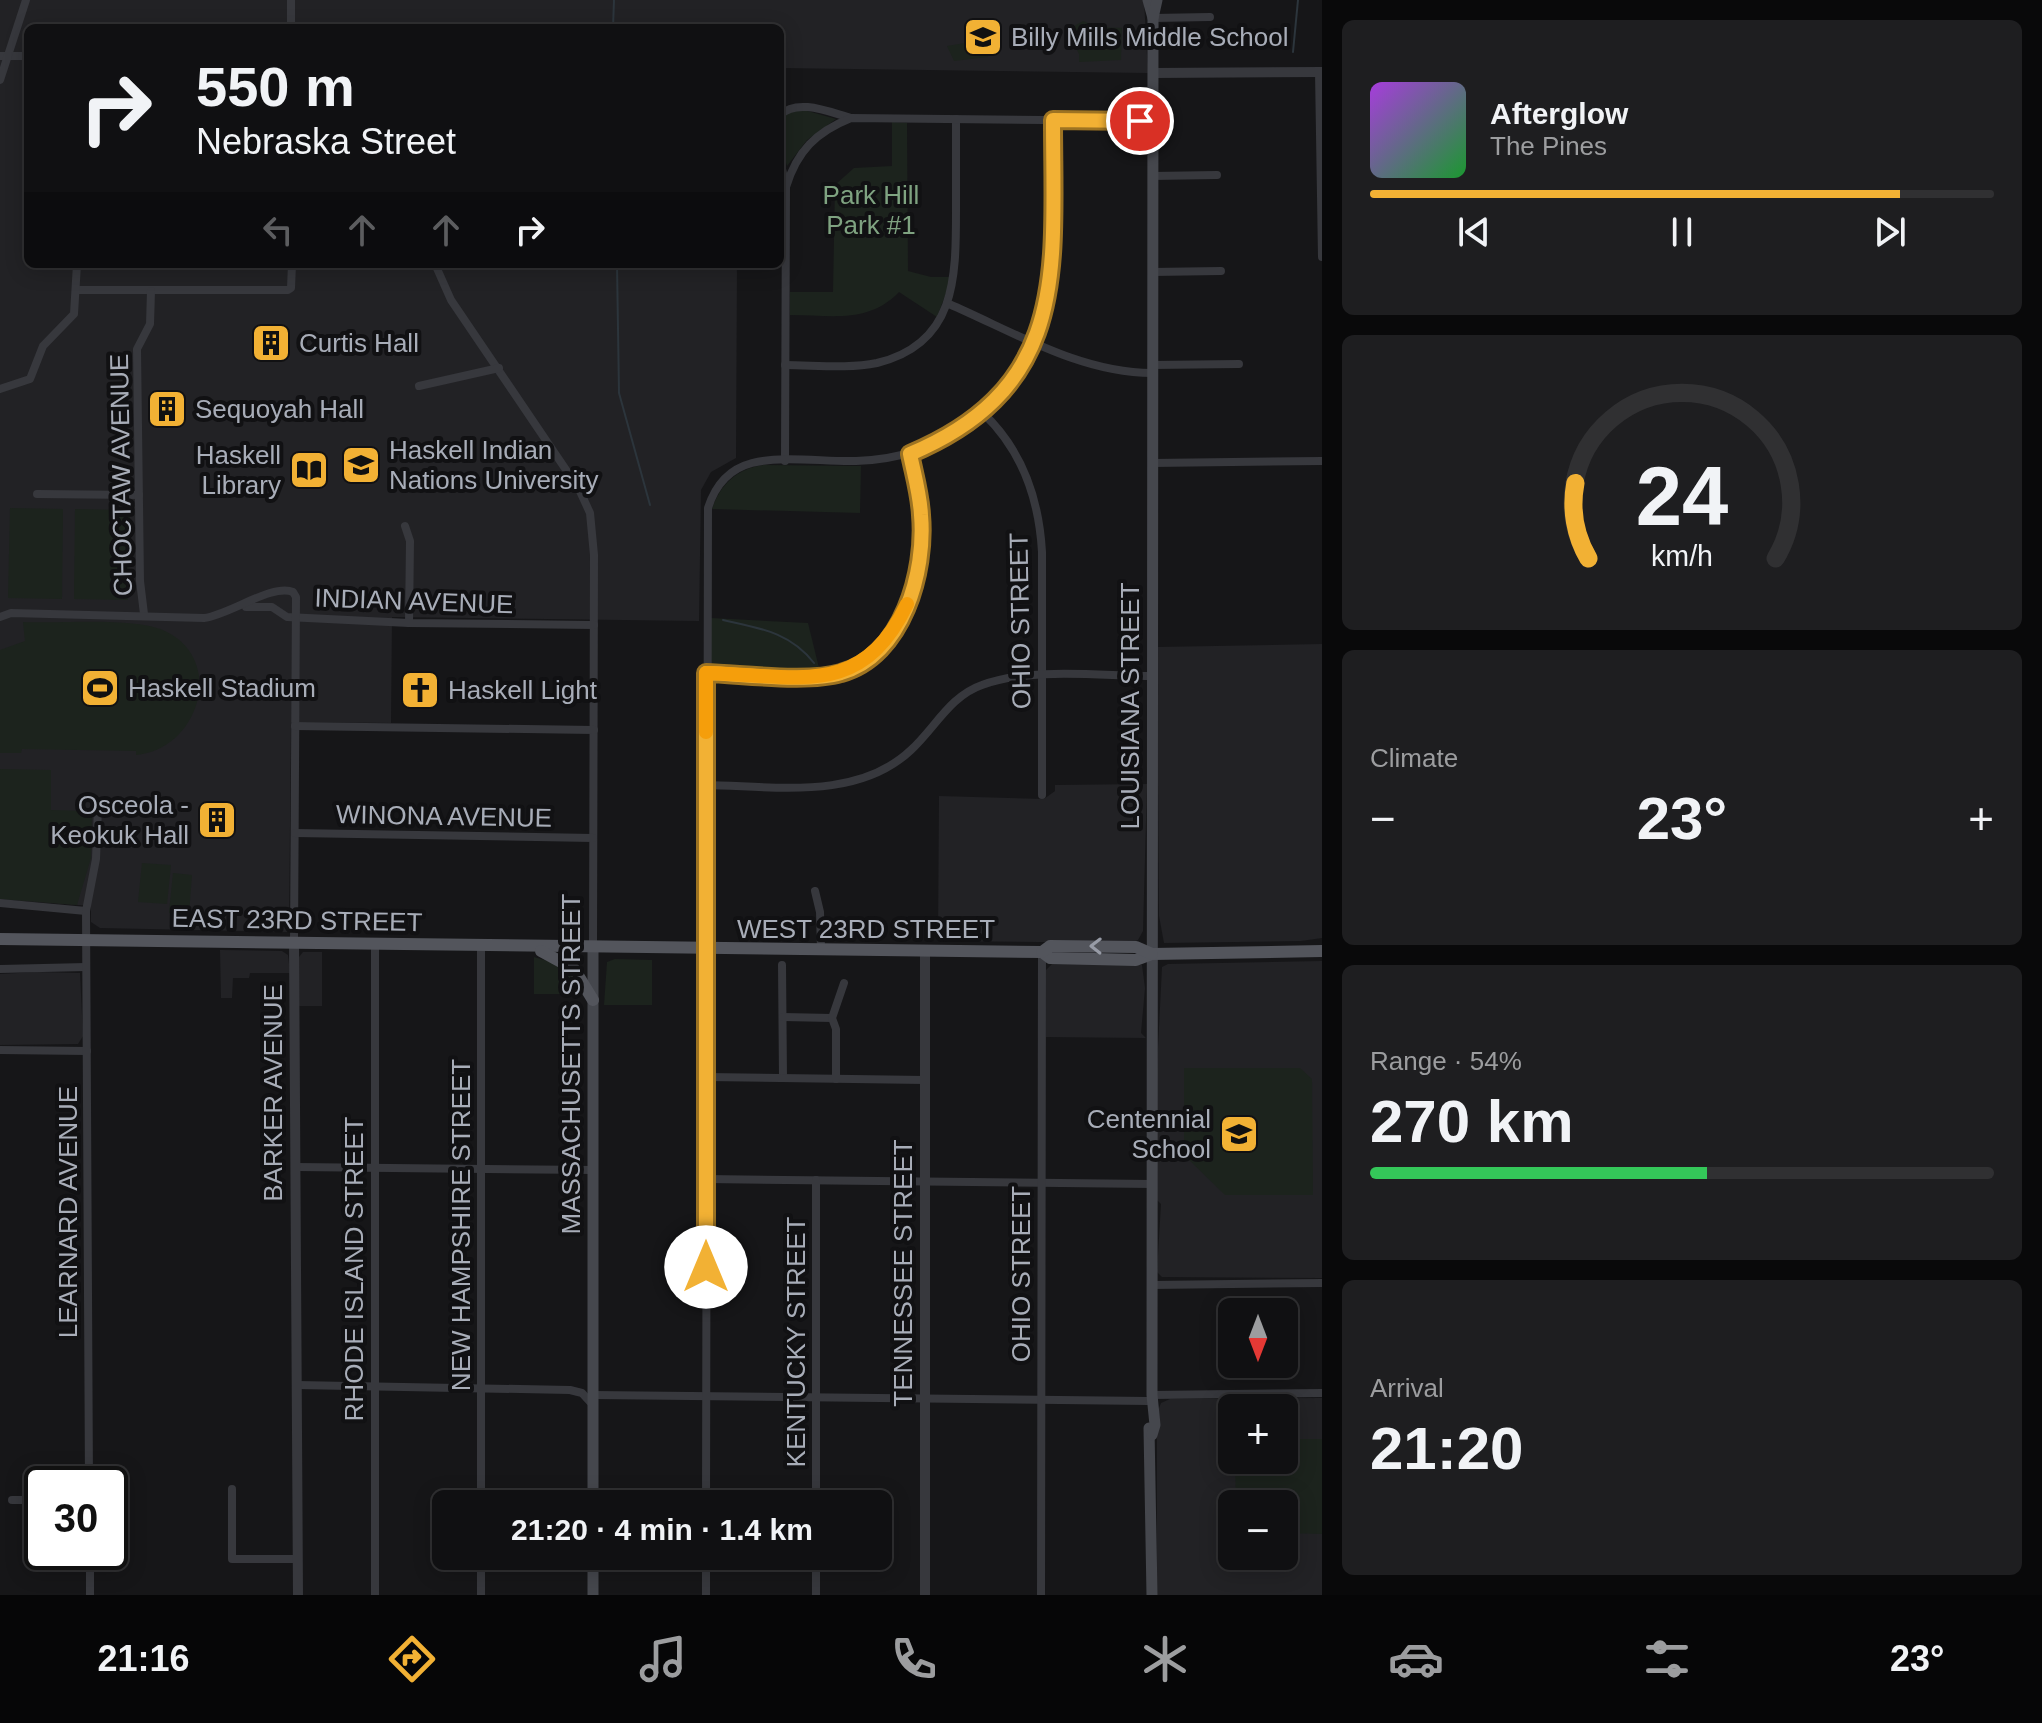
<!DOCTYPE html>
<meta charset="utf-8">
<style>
:root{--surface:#101012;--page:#1e1e20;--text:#f1f3f6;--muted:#9c9d9f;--line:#303032;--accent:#f2b134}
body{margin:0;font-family:Arial,sans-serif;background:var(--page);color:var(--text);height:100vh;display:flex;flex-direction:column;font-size:30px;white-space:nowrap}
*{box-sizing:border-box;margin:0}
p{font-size:26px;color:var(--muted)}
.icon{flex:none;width:44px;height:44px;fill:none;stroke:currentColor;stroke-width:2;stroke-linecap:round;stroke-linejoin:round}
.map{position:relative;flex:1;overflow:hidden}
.sheet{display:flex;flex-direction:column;gap:20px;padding:20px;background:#09090a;width:720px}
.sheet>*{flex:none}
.banner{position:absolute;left:24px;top:24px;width:760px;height:244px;border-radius:12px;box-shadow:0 4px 20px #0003,0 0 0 2px var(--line);background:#101012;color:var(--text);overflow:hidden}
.needle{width:52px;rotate:180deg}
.buttons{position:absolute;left:1218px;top:1298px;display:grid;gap:16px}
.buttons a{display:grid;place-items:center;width:80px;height:80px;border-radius:12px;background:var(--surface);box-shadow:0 4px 20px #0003,0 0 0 2px var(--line);font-size:40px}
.speed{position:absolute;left:24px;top:1466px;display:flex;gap:16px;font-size:40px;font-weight:700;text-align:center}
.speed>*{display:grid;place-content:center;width:104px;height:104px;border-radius:50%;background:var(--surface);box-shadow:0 4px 20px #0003,0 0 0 2px var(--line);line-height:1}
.speed .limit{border:4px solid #111;border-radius:12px;background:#fff;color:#111}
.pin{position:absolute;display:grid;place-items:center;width:68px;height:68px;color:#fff;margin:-34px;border:4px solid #fff;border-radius:50%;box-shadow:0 2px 8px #0007}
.me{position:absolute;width:88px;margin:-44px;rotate:0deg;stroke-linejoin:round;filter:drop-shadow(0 0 6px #0008)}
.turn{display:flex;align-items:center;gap:28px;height:168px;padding:0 40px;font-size:36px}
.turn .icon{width:104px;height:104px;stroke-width:2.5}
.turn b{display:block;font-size:56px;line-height:68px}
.lanes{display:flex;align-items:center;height:76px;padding:0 40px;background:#0003;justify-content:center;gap:40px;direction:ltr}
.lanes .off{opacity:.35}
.big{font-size:60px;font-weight:600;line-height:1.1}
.sheet .tile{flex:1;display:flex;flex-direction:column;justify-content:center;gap:12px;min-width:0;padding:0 28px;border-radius:12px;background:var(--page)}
.sheet .dial{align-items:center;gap:0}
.dial svg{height:208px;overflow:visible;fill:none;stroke:var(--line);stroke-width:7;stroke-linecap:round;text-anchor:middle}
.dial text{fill:var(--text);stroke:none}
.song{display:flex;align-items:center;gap:24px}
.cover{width:96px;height:96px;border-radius:12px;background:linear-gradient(135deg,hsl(280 70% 55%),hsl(130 70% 35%))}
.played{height:8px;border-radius:4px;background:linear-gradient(90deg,var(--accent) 85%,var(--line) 85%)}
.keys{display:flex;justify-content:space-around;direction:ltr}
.heat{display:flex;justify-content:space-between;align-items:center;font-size:44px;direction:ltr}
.charge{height:12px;border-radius:6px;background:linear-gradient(90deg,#34c759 54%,var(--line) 0)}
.trip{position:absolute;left:432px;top:1490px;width:460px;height:80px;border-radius:12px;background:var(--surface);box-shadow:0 4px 20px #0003,0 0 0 2px var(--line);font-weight:600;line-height:80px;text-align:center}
.menu{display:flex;height:128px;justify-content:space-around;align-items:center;background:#060607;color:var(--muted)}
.menu .icon{width:56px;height:56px}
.menu .on{color:var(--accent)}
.menu b{font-size:36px;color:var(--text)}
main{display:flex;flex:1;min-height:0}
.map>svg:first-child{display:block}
.built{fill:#222225;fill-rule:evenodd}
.green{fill:#1c231d}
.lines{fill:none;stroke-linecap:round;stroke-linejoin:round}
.stream{stroke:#2c353c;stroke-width:2}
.minor{stroke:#37383d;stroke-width:8}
.tertiary{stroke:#37383d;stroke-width:10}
.secondary{stroke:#45474d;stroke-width:11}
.primary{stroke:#53555c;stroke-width:12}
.oneway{stroke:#979ba6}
.route-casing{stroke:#9d7322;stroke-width:20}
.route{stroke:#f2b134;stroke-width:14}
.slow{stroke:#f59e0b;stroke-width:14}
.labels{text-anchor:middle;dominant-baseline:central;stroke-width:8;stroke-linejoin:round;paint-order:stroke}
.poi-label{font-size:26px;fill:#a8adb8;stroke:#111113;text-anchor:start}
.park-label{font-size:26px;fill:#7fa381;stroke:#111113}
.street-label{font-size:26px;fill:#a8adb8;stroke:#111113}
</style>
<main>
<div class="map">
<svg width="1322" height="1595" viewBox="0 0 1322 1595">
<rect width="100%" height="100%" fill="#161618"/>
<g class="built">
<polygon points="0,0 1144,0 1148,73 780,68 780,28 28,28 28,264 737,264 736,458 711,472 701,490 699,621 392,617 391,723 291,722 289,932 100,928 91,922 91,906 0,899"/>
<polygon points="1322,644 1322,938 1301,941 1164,943 1159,916 1157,647"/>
<polygon points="1147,784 1143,931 1138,940 1130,943 938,941 939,796 1044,799 1055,791 1055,785"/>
<polygon points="220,950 282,951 288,955 290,973 250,973 249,978 233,978 232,998 221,998"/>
<polygon points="303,952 322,952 322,1006 299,1006 299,957"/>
<polygon points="1322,961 1322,1278 1162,1277 1157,1272 1161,1204 1157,1200 1157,1068 1162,967 1168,964"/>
<polygon points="1053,963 1142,965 1145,988 1141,1033 1146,1038 1046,1037 1046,970"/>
<polygon points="37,972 80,973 83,1036 78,1044 0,1045 0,974"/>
<path d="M 1322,1398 L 1322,1595 L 1157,1595 L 1157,1413 L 1161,1403 L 1170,1399 ZM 1232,1408 L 1284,1408 L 1284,1460 L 1232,1460 ZM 1232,1504 L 1284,1504 L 1284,1556 L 1232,1556 Z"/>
</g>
<g class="green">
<polygon points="1083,21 1097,27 1122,28 1121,60 1079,62 1079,54 1067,30"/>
<polygon points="977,41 976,47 989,48 988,57 954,61 947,46"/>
<polygon points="804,110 836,119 807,140 787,166 780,143 780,121 788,112"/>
<path d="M 892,122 L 907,123 L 908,271 L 931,277 L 952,277 L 937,317 L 899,292 C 868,324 832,315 790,315 L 790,292 L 833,292 L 835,185 L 854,168 L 892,166 Z"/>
<path d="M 764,465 L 861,466 L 860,513 L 712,509 C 720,484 738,468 764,465 Z"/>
<polygon points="10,508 63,509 62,599 8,598"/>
<polygon points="75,509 130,510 128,600 74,599"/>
<polygon points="711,618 808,623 820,672 715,668 711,664"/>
<path d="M 23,622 C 60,624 137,616 167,632 C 226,662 198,750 136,755 L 136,751 L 22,749 L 21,753 L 0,753 L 0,650 L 25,641 Z"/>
<polygon points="0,769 51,770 51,810 85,811 92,815 91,858 77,905 0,899"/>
<polygon points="142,863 171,865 167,904 138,902"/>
<polygon points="173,873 192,875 189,914 169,913"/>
<polygon points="534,957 565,966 585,994 534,994"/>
<polygon points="615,959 652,960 652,1005 604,1005 607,962"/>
<polygon points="1184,1068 1300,1068 1312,1079 1313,1195 1225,1195 1184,1155"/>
<polygon points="1284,1439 1322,1439 1322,1534 1284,1533 1284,1504 1236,1504 1235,1460 1284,1460"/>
</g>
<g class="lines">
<g class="stream">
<polyline points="613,28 614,0"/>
<polyline points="1293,52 1298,0"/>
<polyline points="617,264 619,393 650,505"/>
<path d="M 723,620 C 759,628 790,632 814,663"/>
</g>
<g class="minor">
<polyline points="291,0 291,28"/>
<polyline points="1153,18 1210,17"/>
<polyline points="0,56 28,56"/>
<polyline points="1319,72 1322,257"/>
<polyline points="0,80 26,0"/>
<path d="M 780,115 C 798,98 829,112 851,118"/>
<polyline points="780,160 786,187"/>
<polyline points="1152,176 1217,175"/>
<polyline points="435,264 451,300 579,489 590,513 594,555 593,949"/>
<polyline points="1152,272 1221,271"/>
<polyline points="77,290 288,290 291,288 292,264"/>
<path d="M 949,304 C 1014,332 1080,373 1152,373"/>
<path d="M 785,365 C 814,365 848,369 877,363 C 956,344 956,278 956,211 C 956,181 956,150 956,119"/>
<polyline points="1152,365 1239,364"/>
<polyline points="419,386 499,368"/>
<polyline points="0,389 30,379 43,346 74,314 77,264"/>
<path d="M 983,413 C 1022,450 1039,499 1042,552 L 1042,795"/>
<path d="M 785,461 L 786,187 C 797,151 816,132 851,118 L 1153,121"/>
<polyline points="1152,463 1322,461"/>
<polyline points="37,494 139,495"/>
<polyline points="405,526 410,541 409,623"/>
<polyline points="246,607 272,607 287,617 409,623 594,625"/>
<polyline points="144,614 140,581 137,349 150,324 151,291"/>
<path d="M 0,617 L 11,613 L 204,618 C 229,615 273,583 293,592 L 296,597 L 294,941"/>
<path d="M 706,673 C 742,674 809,683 841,673 C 903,656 926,571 921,514 C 920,494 914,474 910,454"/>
<polyline points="295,726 594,730"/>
<path d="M 706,785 C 774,786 857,801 911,750 C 935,728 950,696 982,685 C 1030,667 1101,676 1152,676"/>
<polyline points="295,833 593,838"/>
<polyline points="815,891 820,912 821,949"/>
<polyline points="0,903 86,911"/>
<polyline points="782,965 783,1078"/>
<polyline points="0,969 86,967"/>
<polyline points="783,1017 832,1018"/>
<polyline points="0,1050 87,1051"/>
<polyline points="707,1077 925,1080"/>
<polyline points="836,1079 836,1029 832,1018 844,983"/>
<polyline points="296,1167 594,1170"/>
<polyline points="706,1179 1152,1184"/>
<polyline points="1152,1285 1322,1283"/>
<polyline points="297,1385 570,1390 582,1393 593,1405"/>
<polyline points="593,1395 1148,1401"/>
<polyline points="1152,1395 1322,1393"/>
<polyline points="89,1484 86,911 96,859 98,807"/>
<polyline points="232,1489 232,1559 298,1559"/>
<polyline points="12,1500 42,1500"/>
<polyline points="481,1504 481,946"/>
<path d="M 706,1504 L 708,508 C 715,486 729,469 752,463 C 784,455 823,462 856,461 C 939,459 1014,407 1041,327 C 1062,263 1053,186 1053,120"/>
<polyline points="816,1504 816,1180"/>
<polyline points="90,1552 90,1595"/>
<polyline points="816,1556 816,1595"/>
<polyline points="375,1595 375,944"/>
<polyline points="481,1595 481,1556"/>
<polyline points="706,1595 706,1556"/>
<polyline points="1041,1595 1042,952"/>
</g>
<g class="tertiary">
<polyline points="1153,73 1322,72"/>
<polyline points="294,941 298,1595"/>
<polyline points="925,950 925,1595"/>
</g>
<g class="secondary">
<polyline points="1148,0 1153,18"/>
<polyline points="593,949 593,1504"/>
<polyline points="1149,1428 1152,1595"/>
<polyline points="1152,1435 1155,1425 1152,1395 1153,18 1157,0"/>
<polyline points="593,1556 593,1595"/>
</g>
<g class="primary">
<polyline points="0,939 1042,952 1050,958 1136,960 1152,954 1322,951"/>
<polyline points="541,951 574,969 593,1000"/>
<polyline points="1042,952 1050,946 1136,947 1152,954"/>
</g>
</g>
<defs><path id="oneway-chevron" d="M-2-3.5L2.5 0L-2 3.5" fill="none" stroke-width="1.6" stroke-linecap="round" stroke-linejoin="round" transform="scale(2)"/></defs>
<use class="oneway" href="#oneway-chevron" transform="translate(1096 946) rotate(-179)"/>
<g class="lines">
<g class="route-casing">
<path id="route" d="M 706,1267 L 706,673 C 742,674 808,683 841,673 C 903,656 926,571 921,515 C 920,494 914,474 910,454 C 1071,386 1053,269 1053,120 L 1140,121"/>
</g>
<use href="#route" class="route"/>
<path class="slow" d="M 706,732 L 706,673 C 796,675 861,700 907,604"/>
</g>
<defs>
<g id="school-square" transform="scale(2)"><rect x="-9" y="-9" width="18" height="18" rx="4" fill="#f2b134" stroke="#111113"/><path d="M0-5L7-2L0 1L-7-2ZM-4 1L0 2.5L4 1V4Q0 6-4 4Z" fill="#111"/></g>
<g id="building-square" transform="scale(2)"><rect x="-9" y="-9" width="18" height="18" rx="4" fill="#f2b134" stroke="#111113"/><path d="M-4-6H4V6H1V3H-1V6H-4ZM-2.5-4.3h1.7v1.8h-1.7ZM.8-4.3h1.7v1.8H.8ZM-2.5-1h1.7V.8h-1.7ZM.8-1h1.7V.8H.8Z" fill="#111"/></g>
<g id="university-square" transform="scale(2)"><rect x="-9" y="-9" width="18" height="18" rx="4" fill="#f2b134" stroke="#111113"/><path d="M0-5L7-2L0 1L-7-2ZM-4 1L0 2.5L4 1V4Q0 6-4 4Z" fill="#111"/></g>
<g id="library-square" transform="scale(2)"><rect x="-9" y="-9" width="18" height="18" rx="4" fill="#f2b134" stroke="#111113"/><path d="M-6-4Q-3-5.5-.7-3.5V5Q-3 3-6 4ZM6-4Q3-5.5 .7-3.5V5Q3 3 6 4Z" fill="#111"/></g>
<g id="stadium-square" transform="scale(2)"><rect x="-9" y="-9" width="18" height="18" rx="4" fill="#f2b134" stroke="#111113"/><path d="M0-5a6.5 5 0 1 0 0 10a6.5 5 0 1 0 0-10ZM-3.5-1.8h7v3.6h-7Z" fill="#111"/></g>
<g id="church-square" transform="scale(2)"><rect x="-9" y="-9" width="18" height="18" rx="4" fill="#f2b134" stroke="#111113"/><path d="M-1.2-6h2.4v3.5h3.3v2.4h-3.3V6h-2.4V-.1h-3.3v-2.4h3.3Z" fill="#111"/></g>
</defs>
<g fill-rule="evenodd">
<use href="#school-square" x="983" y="37"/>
<use href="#building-square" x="271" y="343"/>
<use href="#building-square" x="167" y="409"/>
<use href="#university-square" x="361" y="465"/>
<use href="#library-square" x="309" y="470"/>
<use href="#stadium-square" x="100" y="688"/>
<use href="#church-square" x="420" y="690"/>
<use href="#building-square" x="217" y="820"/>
<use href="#school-square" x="1239" y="1134"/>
</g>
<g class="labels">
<g class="poi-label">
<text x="1011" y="37">Billy Mills Middle School</text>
<text x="299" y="343">Curtis Hall</text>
<text x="195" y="409">Sequoyah Hall</text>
<text x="389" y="450">Haskell Indian<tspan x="389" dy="30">Nations University</tspan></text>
<text x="281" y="455" text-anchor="end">Haskell<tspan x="281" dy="30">Library</tspan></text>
<text x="128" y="688">Haskell Stadium</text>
<text x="448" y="690">Haskell Light</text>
<text x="189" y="805" text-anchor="end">Osceola -<tspan x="189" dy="30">Keokuk Hall</tspan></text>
<text x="1211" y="1119" text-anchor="end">Centennial<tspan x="1211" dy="30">School</tspan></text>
</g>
<g class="park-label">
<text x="871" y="195">Park Hill<tspan x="871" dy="30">Park #1</tspan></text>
</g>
<g class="street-label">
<text transform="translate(121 475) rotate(-91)">CHOCTAW AVENUE</text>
<text transform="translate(414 601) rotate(2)">INDIAN AVENUE</text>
<text transform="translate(1020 621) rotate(-91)">OHIO STREET</text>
<text transform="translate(1130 706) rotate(-90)">LOUISIANA STREET</text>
<text transform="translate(444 816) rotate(1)">WINONA AVENUE</text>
<text transform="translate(297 920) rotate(1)">EAST 23RD STREET</text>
<text x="866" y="929">WEST 23RD STREET</text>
<text transform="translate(571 1064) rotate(-90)">MASSACHUSETTS STREET</text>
<text transform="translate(273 1093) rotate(-90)">BARKER AVENUE</text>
<text transform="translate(68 1212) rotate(-90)">LEARNARD AVENUE</text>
<text transform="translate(461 1225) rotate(-90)">NEW HAMPSHIRE STREET</text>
<text transform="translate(354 1269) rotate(-90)">RHODE ISLAND STREET</text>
<text transform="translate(903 1273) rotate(-90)">TENNESSEE STREET</text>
<text transform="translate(1021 1274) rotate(-90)">OHIO STREET</text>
<text transform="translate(796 1342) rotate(-90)">KENTUCKY STREET</text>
</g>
</g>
</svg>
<div class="buttons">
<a><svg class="needle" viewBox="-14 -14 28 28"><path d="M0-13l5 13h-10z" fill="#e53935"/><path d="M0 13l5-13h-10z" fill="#9c9d9f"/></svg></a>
<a>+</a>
<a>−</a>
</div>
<div class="speed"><div class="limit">30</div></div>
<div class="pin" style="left:1140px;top:121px;background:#d93025"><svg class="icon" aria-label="arrive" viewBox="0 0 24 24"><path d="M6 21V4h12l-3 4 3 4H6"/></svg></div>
<svg class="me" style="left:706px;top:1267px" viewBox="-20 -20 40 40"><circle r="19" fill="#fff"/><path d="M0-13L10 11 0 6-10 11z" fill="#f2b134"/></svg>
<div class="trip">21:20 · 4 min · 1.4 km</div>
<div class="banner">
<div class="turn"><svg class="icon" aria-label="right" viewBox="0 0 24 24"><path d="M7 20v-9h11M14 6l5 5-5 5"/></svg><div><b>550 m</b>Nebraska Street</div></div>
<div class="lanes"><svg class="icon off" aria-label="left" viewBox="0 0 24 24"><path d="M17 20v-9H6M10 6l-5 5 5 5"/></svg><svg class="icon off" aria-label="ahead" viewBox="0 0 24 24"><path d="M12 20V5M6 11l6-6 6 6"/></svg><svg class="icon off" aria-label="ahead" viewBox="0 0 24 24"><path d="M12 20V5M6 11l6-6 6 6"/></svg><svg class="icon" aria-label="right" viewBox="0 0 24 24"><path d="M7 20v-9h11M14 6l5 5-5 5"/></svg></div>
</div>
</div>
<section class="sheet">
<div class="tile">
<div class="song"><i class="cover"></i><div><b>Afterglow</b><p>The Pines</p></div></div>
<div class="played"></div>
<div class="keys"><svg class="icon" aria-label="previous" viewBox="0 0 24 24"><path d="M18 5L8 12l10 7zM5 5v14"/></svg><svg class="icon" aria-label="pause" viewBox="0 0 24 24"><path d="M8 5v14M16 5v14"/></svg><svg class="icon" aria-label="next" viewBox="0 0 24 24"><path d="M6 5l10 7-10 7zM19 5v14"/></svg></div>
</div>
<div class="tile dial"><svg viewBox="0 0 100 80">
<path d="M14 69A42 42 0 1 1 86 69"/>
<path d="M14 69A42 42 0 0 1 9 40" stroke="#f2b134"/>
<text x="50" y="56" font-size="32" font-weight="700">24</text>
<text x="50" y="72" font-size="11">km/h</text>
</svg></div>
<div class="tile"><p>Climate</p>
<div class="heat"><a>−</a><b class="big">23°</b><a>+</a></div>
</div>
<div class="tile"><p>Range · 54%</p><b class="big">270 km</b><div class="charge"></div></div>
<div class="tile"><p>Arrival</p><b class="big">21:20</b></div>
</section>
</main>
<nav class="menu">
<b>21:16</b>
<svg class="icon on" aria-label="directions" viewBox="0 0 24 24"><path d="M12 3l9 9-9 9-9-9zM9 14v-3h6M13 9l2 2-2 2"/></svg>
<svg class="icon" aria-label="music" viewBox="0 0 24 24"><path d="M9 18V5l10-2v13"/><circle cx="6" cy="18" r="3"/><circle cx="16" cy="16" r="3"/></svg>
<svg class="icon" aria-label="phone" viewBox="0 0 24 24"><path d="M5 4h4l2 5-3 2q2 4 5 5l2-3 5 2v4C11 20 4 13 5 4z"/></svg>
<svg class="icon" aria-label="climate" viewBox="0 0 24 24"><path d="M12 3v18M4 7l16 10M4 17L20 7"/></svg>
<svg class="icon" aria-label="car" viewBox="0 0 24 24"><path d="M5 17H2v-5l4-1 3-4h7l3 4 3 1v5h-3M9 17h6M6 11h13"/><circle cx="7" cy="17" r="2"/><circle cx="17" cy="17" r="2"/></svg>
<svg class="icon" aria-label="filters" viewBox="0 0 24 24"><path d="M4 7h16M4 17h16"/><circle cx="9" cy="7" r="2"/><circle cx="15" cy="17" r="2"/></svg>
<b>23°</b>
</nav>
